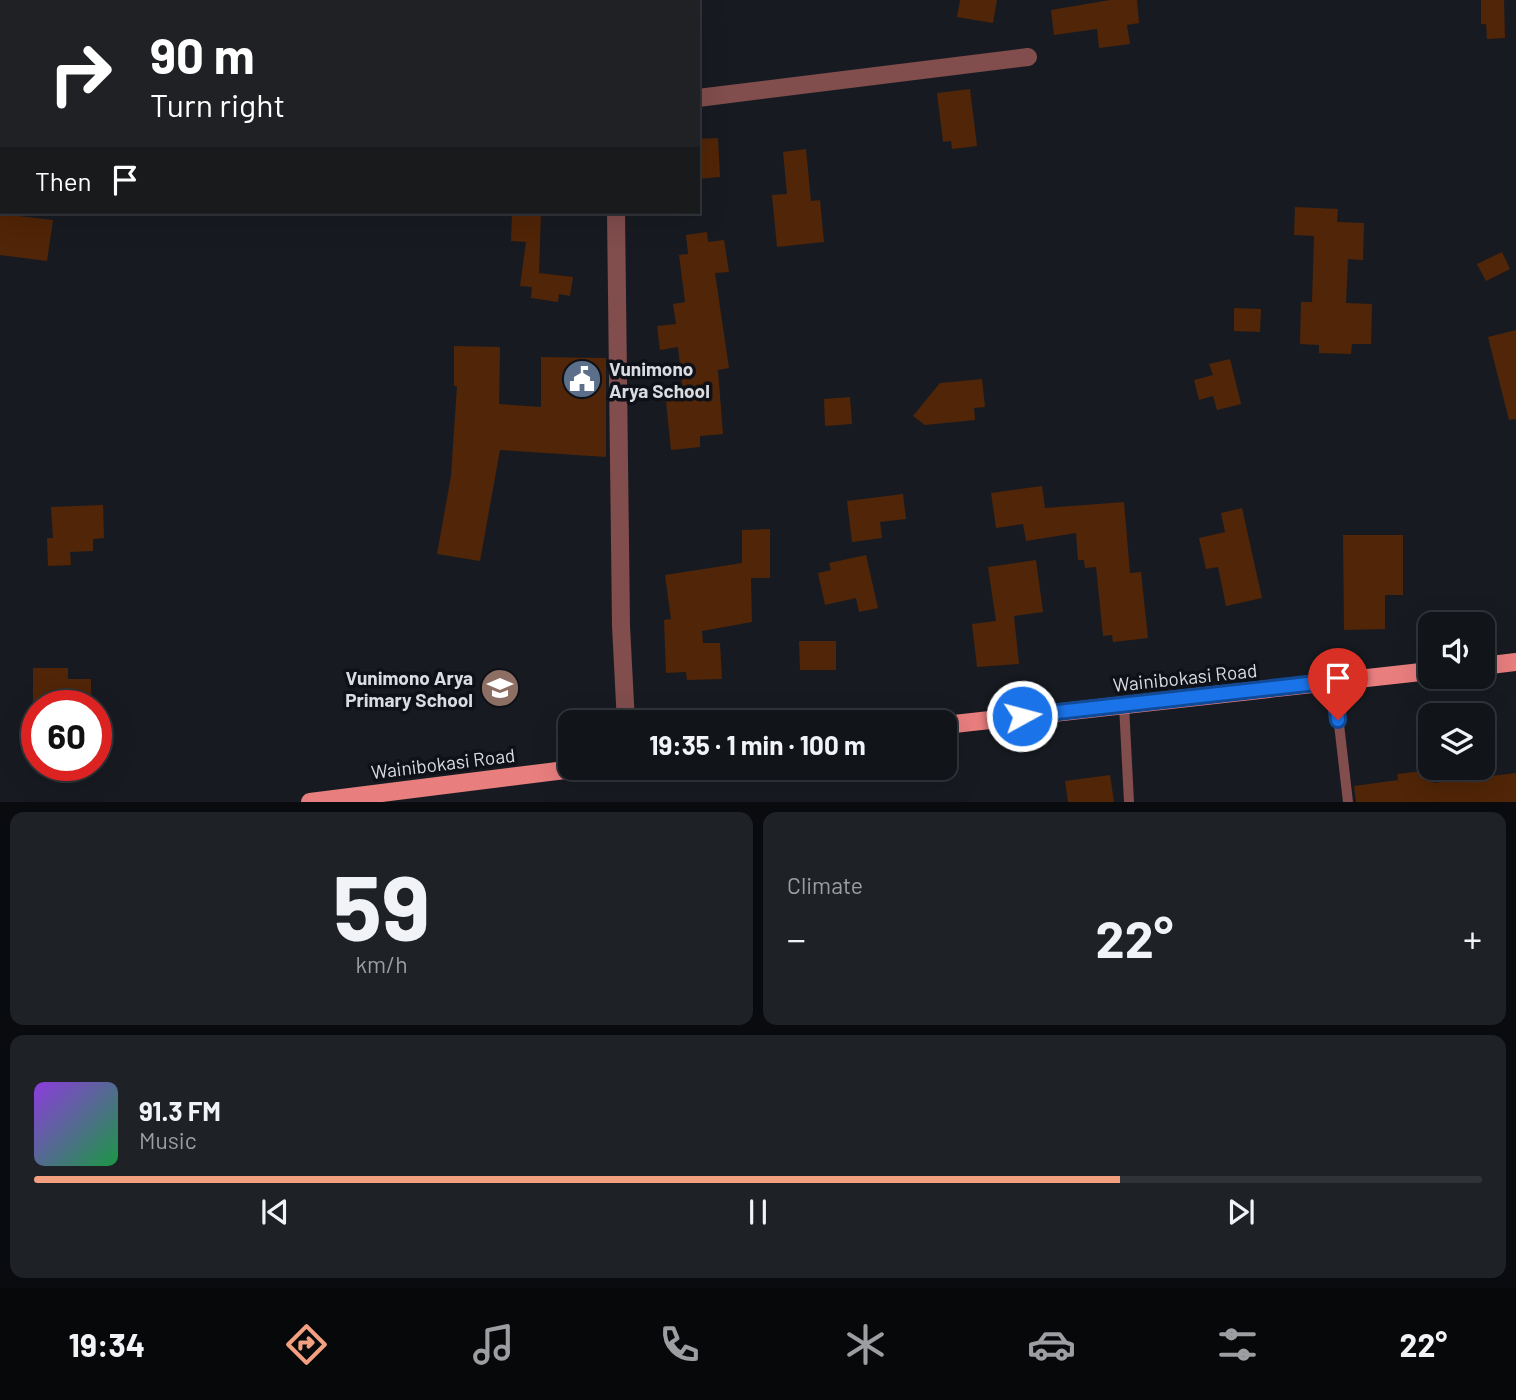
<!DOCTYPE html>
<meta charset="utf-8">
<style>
:root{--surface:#111419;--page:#1e2126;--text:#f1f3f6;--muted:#9c9ea2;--line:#303338;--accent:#f2a07f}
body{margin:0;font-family:Barlow,sans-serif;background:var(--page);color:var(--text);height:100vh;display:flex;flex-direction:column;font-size:26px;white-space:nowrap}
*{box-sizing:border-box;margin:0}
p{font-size:23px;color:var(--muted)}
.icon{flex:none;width:38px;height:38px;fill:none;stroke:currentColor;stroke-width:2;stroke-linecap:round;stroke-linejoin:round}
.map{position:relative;height:802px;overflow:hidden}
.panel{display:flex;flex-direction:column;gap:10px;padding:10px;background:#090b0e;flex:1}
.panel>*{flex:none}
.guide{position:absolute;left:0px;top:0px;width:700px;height:214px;box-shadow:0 7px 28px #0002,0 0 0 2px var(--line);background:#202124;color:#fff;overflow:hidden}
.fabs{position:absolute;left:1418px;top:612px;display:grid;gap:14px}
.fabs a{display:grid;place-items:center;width:77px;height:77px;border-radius:14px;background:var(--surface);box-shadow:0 7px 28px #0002,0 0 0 2px var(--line);font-size:35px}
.speed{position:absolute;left:21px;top:690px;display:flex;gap:14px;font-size:35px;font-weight:700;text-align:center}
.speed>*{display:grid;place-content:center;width:91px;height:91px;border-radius:50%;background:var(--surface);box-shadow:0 7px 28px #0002,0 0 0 2px var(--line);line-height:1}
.speed .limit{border:10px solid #d22;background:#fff;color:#111}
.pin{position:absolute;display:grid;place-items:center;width:60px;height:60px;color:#fff;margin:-72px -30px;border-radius:50% 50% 50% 0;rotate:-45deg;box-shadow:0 0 7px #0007}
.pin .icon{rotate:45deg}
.me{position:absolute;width:77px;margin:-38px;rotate:83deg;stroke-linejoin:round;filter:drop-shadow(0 0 5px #0008)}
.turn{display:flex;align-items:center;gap:24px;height:147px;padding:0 35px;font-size:32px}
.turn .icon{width:91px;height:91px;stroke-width:2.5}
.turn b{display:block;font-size:49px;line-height:60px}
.then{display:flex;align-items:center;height:66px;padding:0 35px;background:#0003;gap:14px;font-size:26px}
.big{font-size:52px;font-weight:700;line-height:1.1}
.panel .widget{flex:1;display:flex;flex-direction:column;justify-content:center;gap:10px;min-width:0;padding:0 24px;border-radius:14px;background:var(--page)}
.panel .dial{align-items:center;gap:0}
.dial b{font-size:91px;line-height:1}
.song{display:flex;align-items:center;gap:21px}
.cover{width:84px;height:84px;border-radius:10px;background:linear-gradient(135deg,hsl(270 70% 55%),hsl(140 70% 35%))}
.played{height:7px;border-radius:4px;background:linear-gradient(90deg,var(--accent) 75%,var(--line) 75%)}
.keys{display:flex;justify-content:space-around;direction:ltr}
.heat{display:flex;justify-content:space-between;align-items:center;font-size:38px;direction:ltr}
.panel .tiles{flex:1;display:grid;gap:10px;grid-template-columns:1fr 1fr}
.widget:last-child{grid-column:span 2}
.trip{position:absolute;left:558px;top:710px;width:399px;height:70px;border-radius:14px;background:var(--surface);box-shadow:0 7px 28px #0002,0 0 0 2px var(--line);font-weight:700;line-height:70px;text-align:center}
.dock{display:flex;height:112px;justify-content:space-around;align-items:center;background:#07080a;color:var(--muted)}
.dock .icon{width:49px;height:49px}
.dock .on{color:var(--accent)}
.dock b{font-size:32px;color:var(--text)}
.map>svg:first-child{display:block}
.building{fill:#512507}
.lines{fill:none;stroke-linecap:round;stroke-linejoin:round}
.lane{stroke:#814d4d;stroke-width:10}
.street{stroke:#814d4d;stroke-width:18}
.primary{stroke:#e97e7e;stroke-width:18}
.route-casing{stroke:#114b97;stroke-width:18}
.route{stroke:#1a73e8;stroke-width:12}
.labels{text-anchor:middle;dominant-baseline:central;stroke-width:7;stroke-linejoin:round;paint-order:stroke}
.poi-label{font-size:19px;font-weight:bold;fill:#d9dce0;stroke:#0e1218;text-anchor:start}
.street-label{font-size:19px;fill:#d9dce0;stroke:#0e1218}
</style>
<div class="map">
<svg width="1516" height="802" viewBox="0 0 1516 802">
<rect width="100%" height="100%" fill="#171b21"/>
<g class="building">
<polygon points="960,0 997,0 993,23 957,17"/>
<polygon points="1110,0 1137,0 1139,23 1127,25 1130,44 1099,48 1097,29 1054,35 1051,10"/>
<polygon points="1481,0 1504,0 1505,38 1487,39 1486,24 1481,24"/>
<polygon points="970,89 977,146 952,149 951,141 943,142 937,93"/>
<polygon points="718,138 720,177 698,179 698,139"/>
<polygon points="806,149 811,201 820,200 824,242 777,247 772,195 787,194 783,152"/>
<polygon points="1295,207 1338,209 1337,222 1364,223 1363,260 1348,259 1346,303 1372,304 1371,344 1352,344 1351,354 1319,353 1319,345 1300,344 1301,302 1312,302 1314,236 1294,235"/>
<polygon points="512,212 541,212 539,273 573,277 570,296 559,294 558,302 531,298 532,287 520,286 526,242 511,241"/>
<polygon points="0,214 53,220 47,261 0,255"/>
<polygon points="707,232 708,242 724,240 729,272 715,273 729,368 718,370 723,434 700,436 700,447 671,450 666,401 681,400 680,393 683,393 678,347 660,350 657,326 676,324 673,304 685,302 679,255 688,254 686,235"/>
<polygon points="1502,252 1510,269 1486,281 1477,264"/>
<polygon points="1234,308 1261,309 1260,332 1234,331"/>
<polygon points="1516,330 1516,419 1509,420 1488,337"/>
<polygon points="454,346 500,347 499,404 541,407 541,357 606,358 606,457 500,450 480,561 437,554 451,476 457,386 454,386"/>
<polygon points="1230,359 1241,404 1217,410 1213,396 1199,400 1194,380 1213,375 1209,364"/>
<polygon points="982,379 985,407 974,408 975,420 925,425 913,416 940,383"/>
<polygon points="850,397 852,424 825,426 824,399"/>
<polygon points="1042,486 1045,508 1124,502 1130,573 1141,572 1148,638 1113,642 1112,635 1103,636 1096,567 1085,568 1084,560 1078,560 1076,533 1026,541 1023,524 996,528 991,493"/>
<polygon points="903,494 906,519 880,522 882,538 852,542 847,501"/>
<polygon points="103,505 104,538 93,539 93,551 70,552 71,565 48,566 47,538 53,538 51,507"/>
<polygon points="1242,508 1262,598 1226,606 1218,567 1206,569 1199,538 1225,532 1221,513"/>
<polygon points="770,529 770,578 751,578 752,622 702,631 703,643 720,643 722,679 687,680 686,672 666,673 664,620 671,619 665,575 742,563 742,530"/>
<polygon points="1343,535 1403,535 1403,595 1385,595 1385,629 1344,630"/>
<polygon points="866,555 878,608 859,612 856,598 825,605 818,573 831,570 829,563"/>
<polygon points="1036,560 1043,612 1014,616 1019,664 977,667 972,624 996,621 988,567"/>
<polygon points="799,641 836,641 836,670 800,670"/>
<polygon points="33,668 68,668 68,679 91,679 91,705 33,703"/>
<polygon points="1432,770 1434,783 1516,773 1516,802 1356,802 1354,786 1398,780 1397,774"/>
<polygon points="1110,775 1114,802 1068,802 1065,781"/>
</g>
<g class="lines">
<g class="lane">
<polyline points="1334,681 1348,802"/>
<polyline points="1124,705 1129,802"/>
</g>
<g class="street">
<polyline points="567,0 568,2"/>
<polyline points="698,98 1028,57"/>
<polyline points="616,212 621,626 626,723"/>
</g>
<g class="primary">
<polyline points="1482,666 1516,662"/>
<polyline points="945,725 1430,671"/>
<polyline points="310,802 581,768"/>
</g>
</g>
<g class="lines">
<g class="route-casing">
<polyline id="route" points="1022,716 1334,681 1338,720"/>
</g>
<use href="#route" class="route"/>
</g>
<defs>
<g id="civic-disc" transform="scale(2.0125)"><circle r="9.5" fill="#5c6f8a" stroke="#0e1218"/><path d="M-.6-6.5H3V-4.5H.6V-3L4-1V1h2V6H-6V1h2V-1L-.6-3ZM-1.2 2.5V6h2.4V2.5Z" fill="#fff"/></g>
<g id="school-disc" transform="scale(2.0125)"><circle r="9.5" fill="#8d6e63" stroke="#0e1218"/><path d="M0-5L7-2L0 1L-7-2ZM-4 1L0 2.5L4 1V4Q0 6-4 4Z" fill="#fff"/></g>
</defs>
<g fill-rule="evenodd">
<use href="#civic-disc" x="582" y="379"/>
<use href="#school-disc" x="500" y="688"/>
</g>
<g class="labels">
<g class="poi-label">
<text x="609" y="368">Vunimono<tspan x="609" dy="22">Arya School</tspan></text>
<text x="473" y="677" text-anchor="end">Vunimono Arya<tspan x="473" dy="22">Primary School</tspan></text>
</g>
<g class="street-label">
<text transform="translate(1185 677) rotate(-6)">Wainibokasi Road</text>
<text transform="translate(443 763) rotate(-7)">Wainibokasi Road</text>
</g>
</g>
</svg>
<div class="fabs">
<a><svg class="icon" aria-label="sound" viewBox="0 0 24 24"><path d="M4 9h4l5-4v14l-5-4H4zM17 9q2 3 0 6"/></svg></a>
<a><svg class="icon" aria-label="layers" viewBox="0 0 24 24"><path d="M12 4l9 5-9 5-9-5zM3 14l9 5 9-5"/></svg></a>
</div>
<div class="speed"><div class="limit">60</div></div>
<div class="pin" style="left:1338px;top:720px;background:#d93025"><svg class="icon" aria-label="arrive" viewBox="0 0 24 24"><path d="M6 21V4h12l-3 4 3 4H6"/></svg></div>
<svg class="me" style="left:1022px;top:716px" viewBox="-20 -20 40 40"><circle r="17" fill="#1a73e8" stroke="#fff" stroke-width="3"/><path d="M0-11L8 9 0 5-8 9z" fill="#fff"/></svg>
<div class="trip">19:35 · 1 min · 100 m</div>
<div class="guide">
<div class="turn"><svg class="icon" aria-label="right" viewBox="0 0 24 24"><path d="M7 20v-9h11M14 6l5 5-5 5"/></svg><div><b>90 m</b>Turn right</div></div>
<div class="then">Then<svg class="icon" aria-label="arrive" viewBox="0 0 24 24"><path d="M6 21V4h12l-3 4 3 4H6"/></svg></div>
</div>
</div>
<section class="panel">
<div class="tiles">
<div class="widget dial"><b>59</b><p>km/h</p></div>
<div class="widget"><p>Climate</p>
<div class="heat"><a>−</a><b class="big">22°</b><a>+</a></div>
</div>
<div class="widget">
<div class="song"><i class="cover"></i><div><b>91.3 FM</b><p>Music</p></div></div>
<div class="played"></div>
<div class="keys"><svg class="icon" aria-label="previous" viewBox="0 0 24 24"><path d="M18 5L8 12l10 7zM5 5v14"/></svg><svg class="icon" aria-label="pause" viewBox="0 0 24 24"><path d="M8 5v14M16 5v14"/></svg><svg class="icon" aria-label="next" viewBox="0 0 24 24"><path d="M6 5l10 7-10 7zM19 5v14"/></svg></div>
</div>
</div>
</section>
<nav class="dock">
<b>19:34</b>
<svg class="icon on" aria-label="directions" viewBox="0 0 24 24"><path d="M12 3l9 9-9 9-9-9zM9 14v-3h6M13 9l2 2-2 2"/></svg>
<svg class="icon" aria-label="music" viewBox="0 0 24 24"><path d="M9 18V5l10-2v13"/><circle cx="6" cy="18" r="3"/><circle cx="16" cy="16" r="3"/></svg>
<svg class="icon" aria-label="phone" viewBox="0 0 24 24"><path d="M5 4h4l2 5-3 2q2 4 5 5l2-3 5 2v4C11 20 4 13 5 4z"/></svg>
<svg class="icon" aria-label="climate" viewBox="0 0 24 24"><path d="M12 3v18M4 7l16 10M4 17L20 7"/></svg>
<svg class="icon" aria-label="car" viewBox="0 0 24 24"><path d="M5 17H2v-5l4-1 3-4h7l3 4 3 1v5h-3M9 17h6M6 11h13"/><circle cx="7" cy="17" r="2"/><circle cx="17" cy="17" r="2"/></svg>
<svg class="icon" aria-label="filters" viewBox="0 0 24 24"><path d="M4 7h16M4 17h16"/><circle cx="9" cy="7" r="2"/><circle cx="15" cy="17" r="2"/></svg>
<b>22°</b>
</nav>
